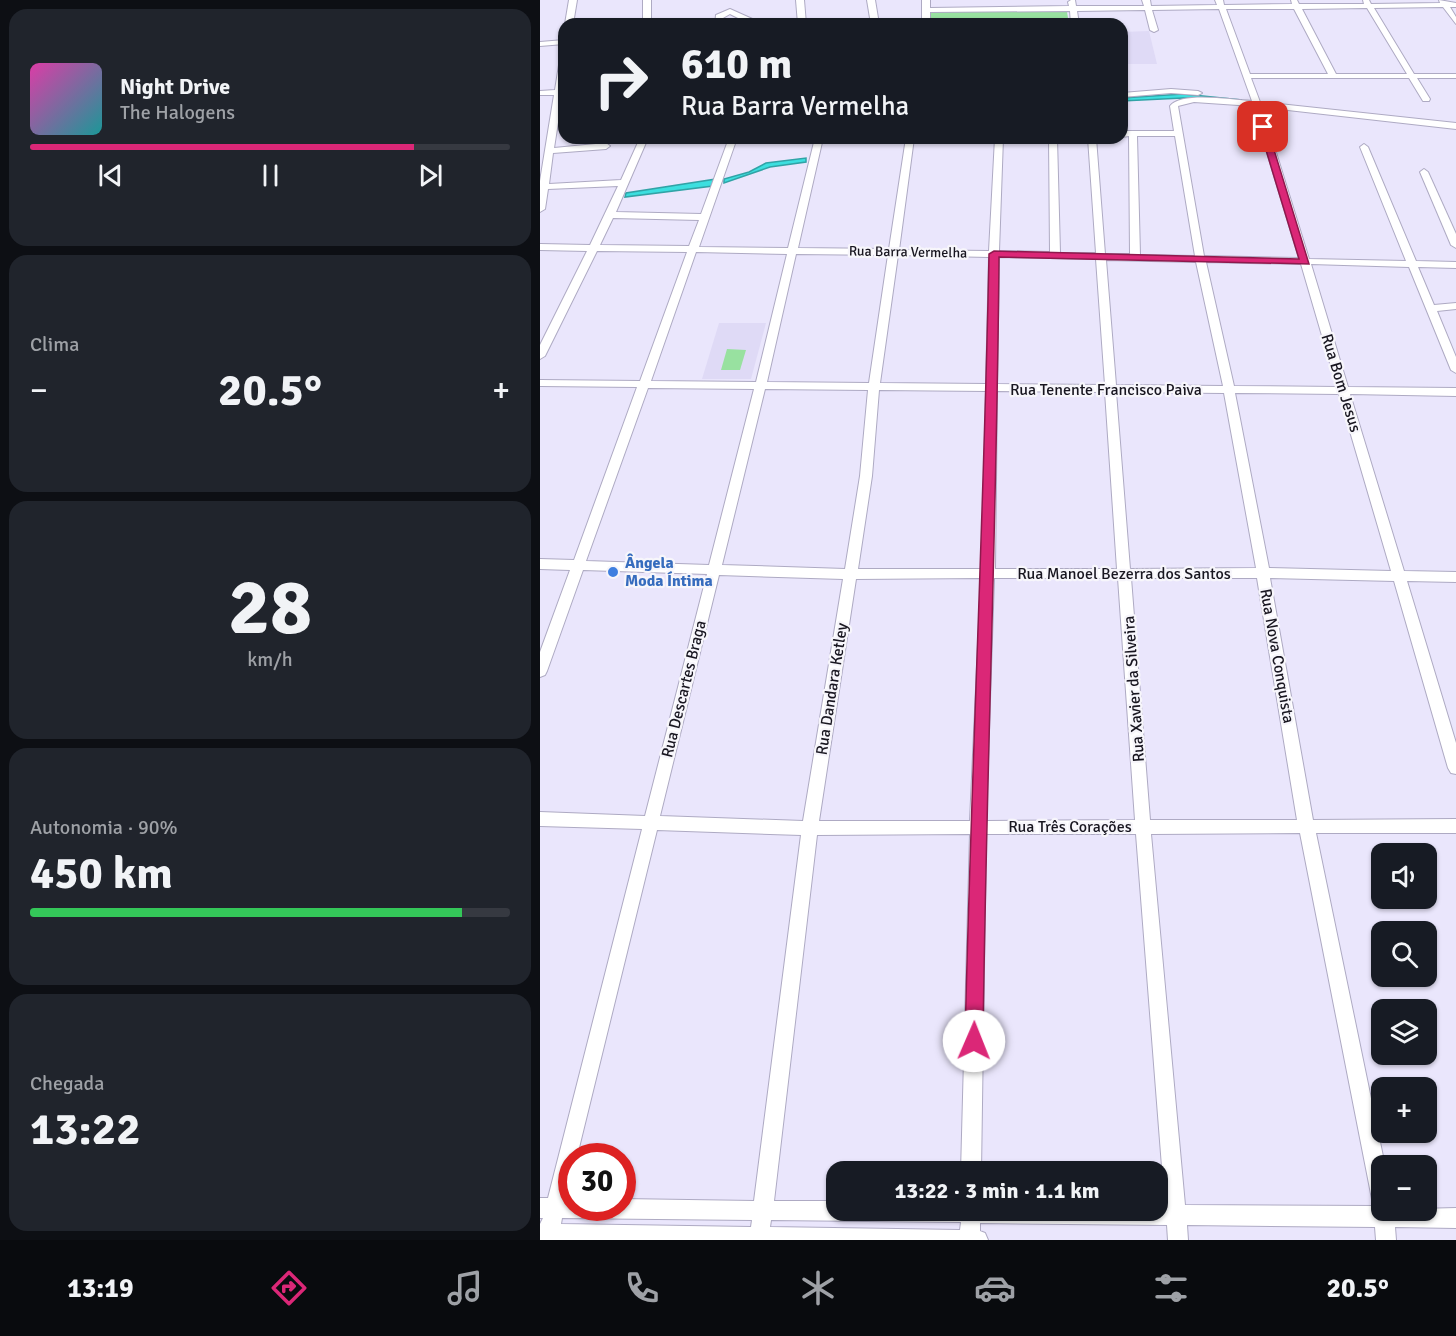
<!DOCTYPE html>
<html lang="pt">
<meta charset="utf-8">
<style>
:root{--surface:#171b24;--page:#20242c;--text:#f1f3f6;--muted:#9ea1a6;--line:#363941;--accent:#db2777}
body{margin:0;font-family:Signika,sans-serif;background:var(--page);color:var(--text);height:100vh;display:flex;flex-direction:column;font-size:22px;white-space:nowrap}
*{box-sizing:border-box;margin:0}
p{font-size:20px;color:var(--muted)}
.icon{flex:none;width:33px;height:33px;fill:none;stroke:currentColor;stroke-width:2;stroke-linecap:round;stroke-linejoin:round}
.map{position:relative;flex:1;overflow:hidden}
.sheet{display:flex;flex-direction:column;gap:9px;padding:9px;background:#0d0f14;width:540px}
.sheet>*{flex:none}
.guide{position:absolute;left:18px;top:18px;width:570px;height:126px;border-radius:18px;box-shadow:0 2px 4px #0004;background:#171b24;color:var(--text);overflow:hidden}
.tools{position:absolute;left:831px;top:843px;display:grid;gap:12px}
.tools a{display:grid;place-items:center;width:66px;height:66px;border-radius:12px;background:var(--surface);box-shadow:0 2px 4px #0004;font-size:30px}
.speed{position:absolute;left:18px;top:1143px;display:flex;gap:12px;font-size:30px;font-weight:700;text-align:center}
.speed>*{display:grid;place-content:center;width:78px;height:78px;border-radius:50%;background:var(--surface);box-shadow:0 2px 4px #0004;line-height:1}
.speed .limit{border:9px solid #d22;background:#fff;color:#111}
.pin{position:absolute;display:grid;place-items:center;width:51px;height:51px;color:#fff;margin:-26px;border-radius:12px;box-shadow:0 3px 9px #0006}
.me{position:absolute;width:66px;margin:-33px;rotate:1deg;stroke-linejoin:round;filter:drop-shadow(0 0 4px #0008)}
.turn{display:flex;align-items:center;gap:21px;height:126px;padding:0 24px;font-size:27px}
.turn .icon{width:78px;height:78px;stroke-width:2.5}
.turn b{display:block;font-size:42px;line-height:51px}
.big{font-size:45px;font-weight:800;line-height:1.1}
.sheet .tile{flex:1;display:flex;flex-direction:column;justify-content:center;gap:9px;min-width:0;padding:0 21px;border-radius:18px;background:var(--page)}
.sheet .dial{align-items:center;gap:0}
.dial b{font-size:78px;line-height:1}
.song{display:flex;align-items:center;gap:18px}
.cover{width:72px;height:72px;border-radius:9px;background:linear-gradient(135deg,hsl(320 70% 55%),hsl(180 70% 35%))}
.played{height:6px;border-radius:3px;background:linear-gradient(90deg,var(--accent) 80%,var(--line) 80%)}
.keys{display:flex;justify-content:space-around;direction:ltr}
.heat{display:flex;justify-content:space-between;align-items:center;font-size:33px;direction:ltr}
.charge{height:9px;border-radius:4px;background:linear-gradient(90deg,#34c759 90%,var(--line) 0)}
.trip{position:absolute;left:286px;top:1161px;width:342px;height:60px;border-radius:18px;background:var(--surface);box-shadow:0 2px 4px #0004;font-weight:800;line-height:60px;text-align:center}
.tabs{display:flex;height:96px;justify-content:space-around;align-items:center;background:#090b0e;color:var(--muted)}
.tabs .icon{width:42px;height:42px}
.tabs .active{color:var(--accent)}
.tabs b{font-size:27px;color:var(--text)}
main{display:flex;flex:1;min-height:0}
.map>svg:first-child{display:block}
.built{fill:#dfdaf6}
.green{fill:#98e1a0}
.water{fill:#3cdfdf;stroke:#31a3a6;stroke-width:1.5}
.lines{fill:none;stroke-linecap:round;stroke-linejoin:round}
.minor-casing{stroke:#aeaac3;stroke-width:2}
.minor{fill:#fff;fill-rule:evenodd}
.route{fill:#db2777;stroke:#8e194d;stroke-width:1.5}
.shop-dot{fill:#3f7fe0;stroke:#f7f6fb;stroke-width:2}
.labels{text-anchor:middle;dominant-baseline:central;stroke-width:4.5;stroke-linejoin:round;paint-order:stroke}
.far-street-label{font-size:14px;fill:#181620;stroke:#f7f6fb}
.street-label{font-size:16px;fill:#181620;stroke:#f7f6fb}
.shop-label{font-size:16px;font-weight:bold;fill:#366cbe;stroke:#f7f6fb;text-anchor:start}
</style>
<main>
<section class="sheet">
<div class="tile">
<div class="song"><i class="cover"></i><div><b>Night Drive</b><p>The Halogens</p></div></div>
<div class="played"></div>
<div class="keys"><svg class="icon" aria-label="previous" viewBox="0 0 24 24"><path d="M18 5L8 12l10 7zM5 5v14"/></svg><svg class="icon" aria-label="pause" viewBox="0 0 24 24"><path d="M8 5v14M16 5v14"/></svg><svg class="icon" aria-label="next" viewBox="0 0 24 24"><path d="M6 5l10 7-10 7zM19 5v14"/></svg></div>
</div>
<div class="tile"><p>Clima</p>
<div class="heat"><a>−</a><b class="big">20.5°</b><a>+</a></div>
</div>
<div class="tile dial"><b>28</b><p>km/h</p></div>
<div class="tile"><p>Autonomia · 90%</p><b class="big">450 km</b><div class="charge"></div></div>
<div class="tile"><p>Chegada</p><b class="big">13:22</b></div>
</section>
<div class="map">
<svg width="916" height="1240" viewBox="0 0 916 1240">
<rect width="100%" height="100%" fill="#eae6fc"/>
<g class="built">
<polygon points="609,31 617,64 582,64 582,32"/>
<polygon points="179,323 226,323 211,379 162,379"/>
</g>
<g class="green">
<polygon points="524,11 527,12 529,24 390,24 389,13 392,12"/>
<polygon points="187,349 206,350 200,370 181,370"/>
</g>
<g class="water">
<polygon points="643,94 702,100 643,98 582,101 582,98"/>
<polygon points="266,158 266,162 230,167 184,183 184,179 209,172 226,163"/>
<polygon points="176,179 173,186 85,197 86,193"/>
</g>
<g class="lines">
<g class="minor-casing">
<g id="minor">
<polygon points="29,0 37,0 33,24 25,24"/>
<rect x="103" y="0" width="8" height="24"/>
<polygon points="256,0 264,0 266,24 258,24"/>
<polygon points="327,0 335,0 339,24 331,24"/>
<path d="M 382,0 L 390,0 L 390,8 L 529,6 L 528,2 L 531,0 L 535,0 L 536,6 L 604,6 L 602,0 L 610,0 L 611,6 L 677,5 L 675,0 L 683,0 L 684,5 L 752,4 L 751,0 L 757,0 L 759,4 L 824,4 L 823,0 L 829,0 L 831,4 L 900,3 L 899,0 L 916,3 L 916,7 L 910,7 L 916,17 L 916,24 L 903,7 L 834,8 L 874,74 L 916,74 L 916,78 L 877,78 L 890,99 L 889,101 L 883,101 L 869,78 L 711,78 L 720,102 L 916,123 L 916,129 L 722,107 L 769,259 L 866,261 L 820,147 L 824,144 L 828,147 L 876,261 L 916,262 L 916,268 L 878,267 L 894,305 L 916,303 L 916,309 L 897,311 L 916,357 L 916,373 L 911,370 L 869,267 L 771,264 L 808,387 L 916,388 L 916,396 L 810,394 L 864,571 L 916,572 L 916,582 L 867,581 L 916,743 L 916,774 L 911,773 L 908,768 L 854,581 L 730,578 L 773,820 L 916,819 L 916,833 L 776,833 L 845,1166 L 842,1166 L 842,1210 L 916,1208 L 916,1228 L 855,1227 L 856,1240 L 836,1240 L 835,1227 L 647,1225 L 648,1240 L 628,1240 L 627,1225 L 440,1223 L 440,1231 L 445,1233 L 448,1240 L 0,1240 L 0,1224 L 3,1218 L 0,1218 L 0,1198 L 8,1198 L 102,829 L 0,826 L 0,812 L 105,816 L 167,574 L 43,570 L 7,671 L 5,675 L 0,677 L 0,652 L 30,570 L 0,569 L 0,559 L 34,560 L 97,387 L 0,386 L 0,380 L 100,381 L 147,252 L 57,251 L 5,356 L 0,359 L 0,345 L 47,251 L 0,250 L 0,244 L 50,245 L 78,186 L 8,189 L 5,209 L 0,212 L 0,181 L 14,95 L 0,95 L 0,91 L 15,90 L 20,59 L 24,57 L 24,84 L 14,148 L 66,143 L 70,146 L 66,149 L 13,153 L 9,184 L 81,180 L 100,138 L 108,138 L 76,212 L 161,214 L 189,138 L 197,138 L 159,247 L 248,248 L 275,138 L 283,138 L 258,248 L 349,249 L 366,138 L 374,138 L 359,250 L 449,251 L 455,138 L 463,138 L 459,251 L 510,252 L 509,138 L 517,138 L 520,253 L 556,253 L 548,138 L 556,138 L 565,254 L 590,254 L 589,136 L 582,137 L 582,131 L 634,131 L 630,106 C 641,91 693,100 712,101 L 679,9 L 612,10 L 618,30 L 614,32 L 610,30 L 605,10 L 537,11 L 539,24 L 531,24 L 530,11 L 390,12 L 390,24 L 382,24 ZM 827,8 L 867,74 L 796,74 L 762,9 ZM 686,9 L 754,9 L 788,74 L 710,74 ZM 654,102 L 713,106 L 759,258 L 664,256 L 638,106 ZM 597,136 L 635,136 L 655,256 L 600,255 ZM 73,218 L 159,220 L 149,246 L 60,245 ZM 156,252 L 247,254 L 216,382 L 111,381 ZM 256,254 L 348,255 L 329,383 L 227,382 ZM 358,255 L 449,257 L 446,384 L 340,383 ZM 459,257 L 556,259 L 565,385 L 457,384 ZM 566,260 L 656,262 L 683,386 L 576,385 ZM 666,262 L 761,264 L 797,387 L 694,386 ZM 108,388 L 214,389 L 169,565 L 46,561 ZM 225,389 L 328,390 L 320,476 L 305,569 L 182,565 ZM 339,390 L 446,391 L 442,569 L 318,569 L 332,476 ZM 457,391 L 565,392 L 577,569 L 455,569 ZM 576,392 L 684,393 L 716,568 L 590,569 ZM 695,393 L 799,394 L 851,571 L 729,568 ZM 179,575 L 303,579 L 263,821 L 120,816 ZM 441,578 L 430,821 L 279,821 L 316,579 ZM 454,578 L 578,578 L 595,820 L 446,821 ZM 591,578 L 717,578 L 757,820 L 610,820 ZM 117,830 L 261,835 L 214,1201 L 82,1199 L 82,1208 L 32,1208 L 32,1199 L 27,1199 L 32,1180 L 32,1156 L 37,1156 ZM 760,833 L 832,1199 L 836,1206 L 645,1205 L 611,834 ZM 430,834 L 421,1172 L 441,1172 L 446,834 L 596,834 L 625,1205 L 618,1205 L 618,1210 L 297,1210 L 297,1201 L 234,1201 L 277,835 ZM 22,1218 L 212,1220 L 211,1227 L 21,1224 ZM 231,1220 L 421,1222 L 420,1230 L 230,1227 Z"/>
<polygon points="190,9 219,22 220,24 210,24 190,14 183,18 183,24 175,24 176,15"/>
<polygon points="24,40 24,44 0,46 0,42"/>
<polygon points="631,89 658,91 662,93 658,95 631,93 582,97 582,93"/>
<polygon points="884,169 888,172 916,234 916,248 911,245 880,172"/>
</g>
</g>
<use href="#minor" class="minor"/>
</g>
<path class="route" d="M 723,124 L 727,127 L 769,264 L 459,257 C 457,518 446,779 443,1041 L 440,1047 L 434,1050 L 428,1047 L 425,1041 C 431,778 444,516 449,254 L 454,251 L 759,259 L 719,127 Z"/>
<circle class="shop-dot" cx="73" cy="572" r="6"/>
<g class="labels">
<g class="far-street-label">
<text transform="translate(368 252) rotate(1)">Rua Barra Vermelha</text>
</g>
<g class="street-label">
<text transform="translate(801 383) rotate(73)">Rua Bom Jesus</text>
<text x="566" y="390">Rua Tenente Francisco Paiva</text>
<text x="584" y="574">Rua Manoel Bezerra dos Santos</text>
<text transform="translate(737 656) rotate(80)">Rua Nova Conquista</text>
<text transform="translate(144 689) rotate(-76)">Rua Descartes Braga</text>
<text transform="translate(292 689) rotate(-81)">Rua Dandara Ketley</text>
<text transform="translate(594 689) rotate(-94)">Rua Xavier da Silveira</text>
<text x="530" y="827">Rua Três Corações</text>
</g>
<g class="shop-label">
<text x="85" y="563">Ângela<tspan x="85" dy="18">Moda Íntima</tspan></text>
</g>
</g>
</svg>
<div class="tools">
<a><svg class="icon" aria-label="sound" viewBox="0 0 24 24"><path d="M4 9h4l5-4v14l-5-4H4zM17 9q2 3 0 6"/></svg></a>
<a><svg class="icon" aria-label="search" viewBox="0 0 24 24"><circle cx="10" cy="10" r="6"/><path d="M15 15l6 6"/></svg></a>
<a><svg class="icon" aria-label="layers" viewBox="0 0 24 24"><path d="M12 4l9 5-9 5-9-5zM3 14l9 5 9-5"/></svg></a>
<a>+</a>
<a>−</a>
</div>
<div class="speed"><div class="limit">30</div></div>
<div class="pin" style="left:723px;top:127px;background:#d93025"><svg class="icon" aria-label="arrive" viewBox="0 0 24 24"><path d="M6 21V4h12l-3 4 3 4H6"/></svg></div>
<svg class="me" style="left:434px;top:1041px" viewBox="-20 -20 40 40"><circle r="19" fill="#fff"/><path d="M0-13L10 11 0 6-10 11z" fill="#db2777"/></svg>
<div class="trip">13:22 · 3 min · 1.1 km</div>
<div class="guide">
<div class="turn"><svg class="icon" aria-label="right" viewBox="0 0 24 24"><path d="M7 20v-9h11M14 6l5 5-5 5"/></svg><div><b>610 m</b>Rua Barra Vermelha</div></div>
</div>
</div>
</main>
<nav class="tabs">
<b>13:19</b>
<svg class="icon active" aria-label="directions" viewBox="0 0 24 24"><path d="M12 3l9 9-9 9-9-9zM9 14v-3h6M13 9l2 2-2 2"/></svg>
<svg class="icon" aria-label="music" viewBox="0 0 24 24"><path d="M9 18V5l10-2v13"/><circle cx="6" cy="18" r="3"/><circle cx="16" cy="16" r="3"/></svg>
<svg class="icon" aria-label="phone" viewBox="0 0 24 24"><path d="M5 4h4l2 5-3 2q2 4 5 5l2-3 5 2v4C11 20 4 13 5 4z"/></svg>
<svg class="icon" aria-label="climate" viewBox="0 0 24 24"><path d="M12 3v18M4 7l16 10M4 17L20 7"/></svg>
<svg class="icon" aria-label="car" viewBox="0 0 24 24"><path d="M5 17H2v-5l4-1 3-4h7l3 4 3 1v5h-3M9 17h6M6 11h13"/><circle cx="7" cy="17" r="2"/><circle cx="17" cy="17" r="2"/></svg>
<svg class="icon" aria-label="filters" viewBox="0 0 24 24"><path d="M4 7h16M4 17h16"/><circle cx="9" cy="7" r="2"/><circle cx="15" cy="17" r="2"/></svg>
<b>20.5°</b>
</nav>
